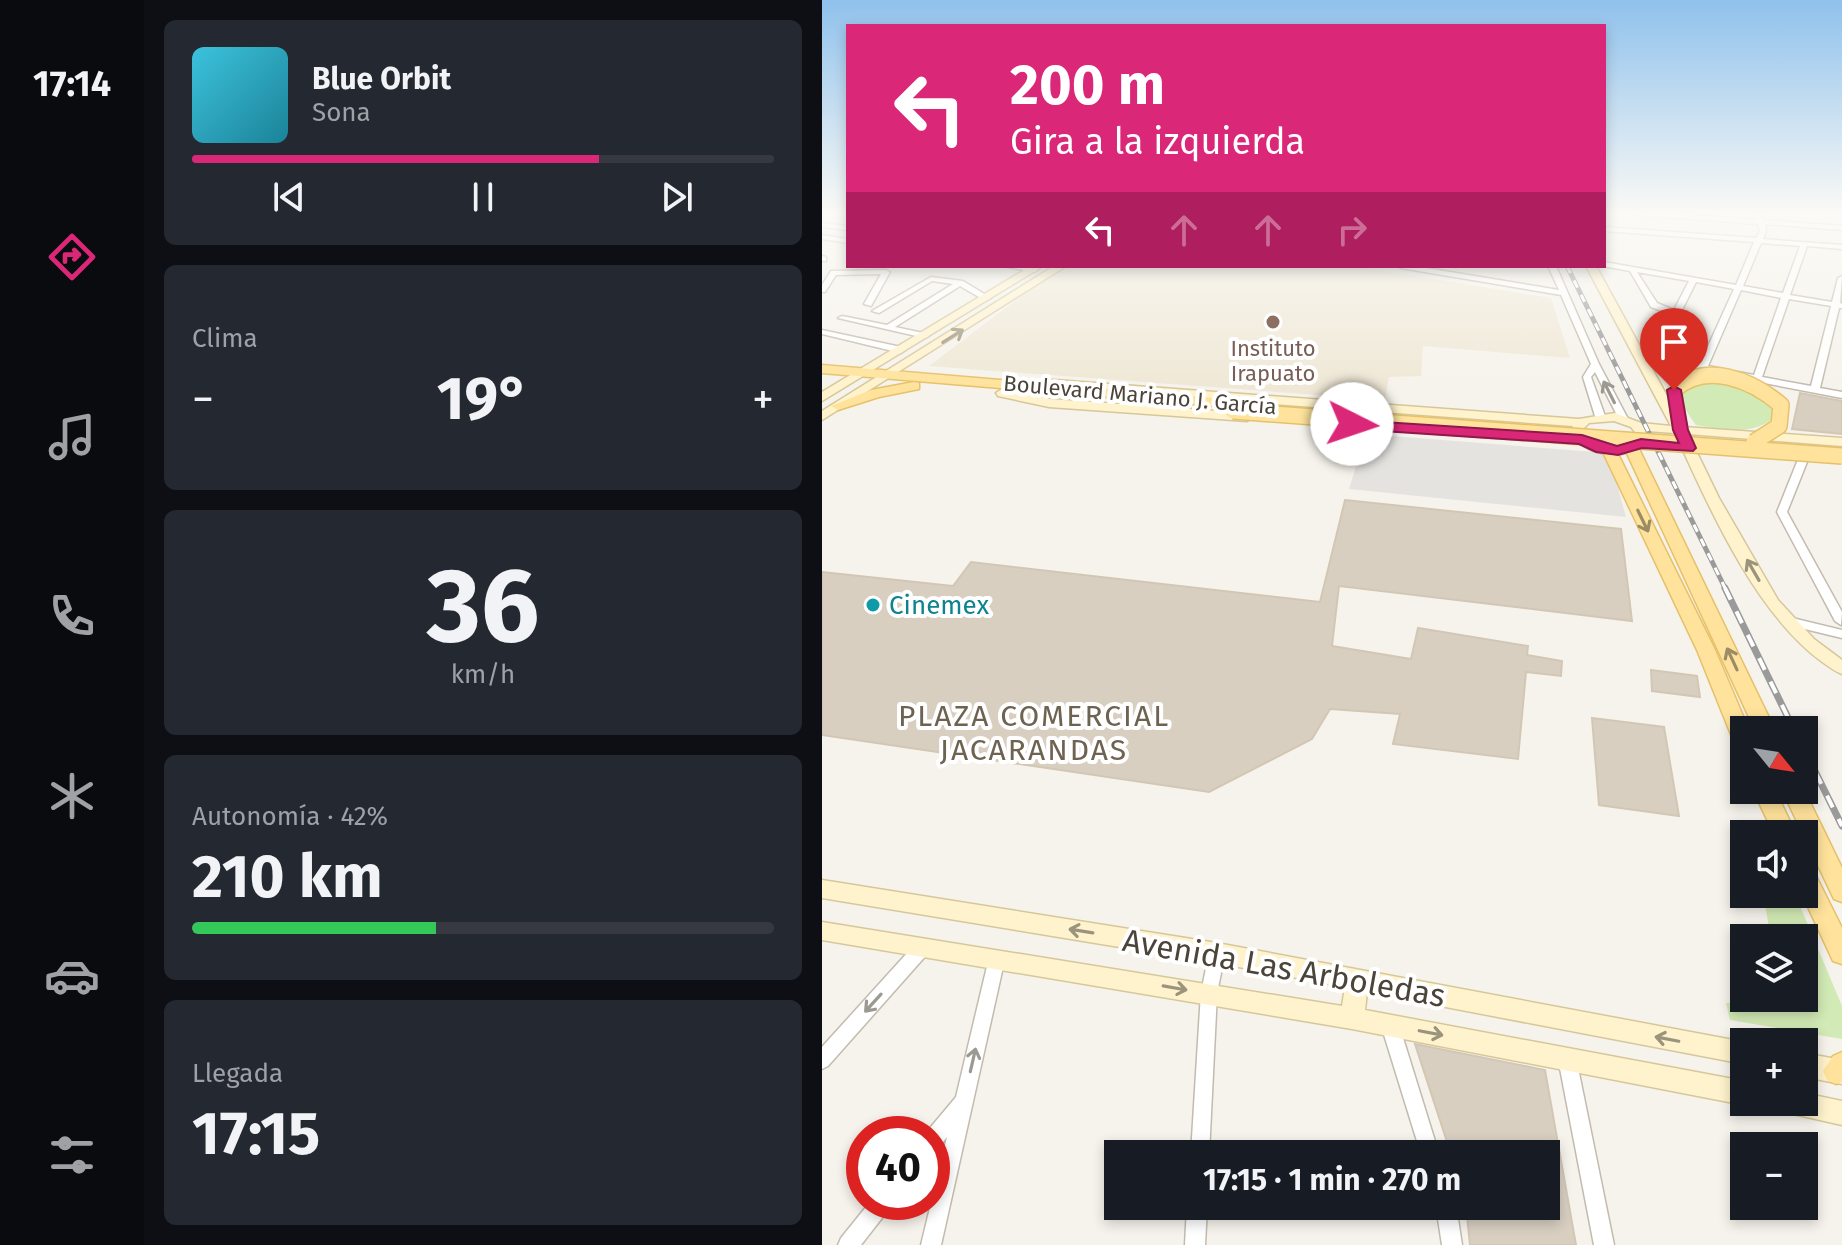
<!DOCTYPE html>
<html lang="es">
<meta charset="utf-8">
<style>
:root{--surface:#171b24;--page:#242831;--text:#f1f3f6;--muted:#9ea1a6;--line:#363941;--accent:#db2777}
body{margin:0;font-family:"Fira Sans",sans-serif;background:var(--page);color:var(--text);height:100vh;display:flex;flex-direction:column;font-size:30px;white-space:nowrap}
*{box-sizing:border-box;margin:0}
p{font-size:26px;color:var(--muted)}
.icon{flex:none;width:44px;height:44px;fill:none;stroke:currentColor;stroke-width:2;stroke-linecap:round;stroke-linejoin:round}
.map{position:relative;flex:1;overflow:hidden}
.details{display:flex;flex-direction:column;gap:20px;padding:20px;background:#0d0f14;width:678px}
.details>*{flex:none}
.hud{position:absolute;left:24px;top:24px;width:760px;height:244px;border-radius:0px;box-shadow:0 4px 12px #0003;background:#db2777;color:#fff;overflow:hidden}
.needle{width:52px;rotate:120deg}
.fabs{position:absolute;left:908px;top:716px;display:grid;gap:16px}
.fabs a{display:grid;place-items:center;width:88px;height:88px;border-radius:0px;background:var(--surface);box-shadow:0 4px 12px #0003;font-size:40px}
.speed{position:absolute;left:24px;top:1116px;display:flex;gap:16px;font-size:40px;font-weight:700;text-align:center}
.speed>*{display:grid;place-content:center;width:104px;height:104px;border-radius:50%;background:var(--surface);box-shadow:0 4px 12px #0003;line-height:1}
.speed .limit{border:12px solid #d22;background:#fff;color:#111}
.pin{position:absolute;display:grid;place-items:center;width:68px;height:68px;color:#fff;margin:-82px -34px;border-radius:50% 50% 50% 0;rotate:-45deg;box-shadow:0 0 8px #0007}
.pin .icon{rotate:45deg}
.me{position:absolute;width:88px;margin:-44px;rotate:94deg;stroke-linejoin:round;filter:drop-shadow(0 0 6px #0008)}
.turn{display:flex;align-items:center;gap:28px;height:168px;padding:0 32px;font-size:36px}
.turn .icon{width:104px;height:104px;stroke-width:2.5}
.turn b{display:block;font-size:56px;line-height:68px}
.lanes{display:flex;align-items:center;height:76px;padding:0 32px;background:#0003;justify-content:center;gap:40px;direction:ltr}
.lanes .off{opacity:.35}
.big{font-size:60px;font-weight:700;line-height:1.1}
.details .widget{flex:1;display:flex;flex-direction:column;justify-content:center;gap:12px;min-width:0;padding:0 28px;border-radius:12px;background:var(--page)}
.details .dial{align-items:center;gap:0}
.dial b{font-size:104px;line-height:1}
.song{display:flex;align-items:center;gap:24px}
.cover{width:96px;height:96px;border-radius:12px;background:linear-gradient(135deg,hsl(190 70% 55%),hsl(190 70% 35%))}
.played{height:8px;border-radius:4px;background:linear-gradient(90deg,var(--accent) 70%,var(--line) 70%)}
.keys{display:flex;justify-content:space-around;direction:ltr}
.heat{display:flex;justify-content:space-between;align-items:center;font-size:44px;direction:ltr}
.charge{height:12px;border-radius:6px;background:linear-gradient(90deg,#34c759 42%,var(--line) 0)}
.trip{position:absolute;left:282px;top:1140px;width:456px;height:80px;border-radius:0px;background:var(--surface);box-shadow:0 4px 12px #0003;font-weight:700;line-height:80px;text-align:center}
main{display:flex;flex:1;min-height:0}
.menu{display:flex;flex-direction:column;width:144px;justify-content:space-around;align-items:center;background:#090b0e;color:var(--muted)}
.menu .icon{width:56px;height:56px}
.menu .active{color:var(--accent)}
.menu b{font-size:36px;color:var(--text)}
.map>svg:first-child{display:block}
.education{fill:#efe8d6}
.green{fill:#d2eab5}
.parking{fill:#e5e3e0}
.building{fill:#d8cfc1;stroke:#d3c7b4;stroke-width:2}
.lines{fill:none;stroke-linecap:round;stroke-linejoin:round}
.street-casing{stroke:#c2bbae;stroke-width:3}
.secondary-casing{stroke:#d6c79b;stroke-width:3}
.primary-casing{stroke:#e6c16a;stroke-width:3}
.street{fill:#fff;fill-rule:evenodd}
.secondary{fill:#fff3cd;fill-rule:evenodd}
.primary{fill:#ffe39c;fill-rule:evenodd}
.rail-far1-casing{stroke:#9a9a9a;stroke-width:5}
.rail-casing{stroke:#9a9a9a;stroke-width:7}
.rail-far1{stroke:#fff;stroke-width:3;stroke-dasharray:8;stroke-linecap:butt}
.rail{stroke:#fff;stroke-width:4;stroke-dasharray:13;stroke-linecap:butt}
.primary-bridge-far1-casing{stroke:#e6c16a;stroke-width:13;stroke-linecap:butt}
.primary-bridge-casing{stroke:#e6c16a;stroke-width:18;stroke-linecap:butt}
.primary-bridge-far1{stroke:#ffe39c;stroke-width:11}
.primary-bridge{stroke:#ffe39c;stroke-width:15}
.oneway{stroke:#9c937c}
.oneway2{stroke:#9c9892}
.oneway3{stroke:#9c8c66}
.route{fill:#db2777;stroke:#8e194d;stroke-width:2}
.education-dot{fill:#8d6e63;stroke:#fff;stroke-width:3}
.culture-dot{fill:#0f9aa8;stroke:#fff;stroke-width:3}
.labels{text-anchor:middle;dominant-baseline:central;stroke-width:8;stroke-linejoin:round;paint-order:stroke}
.far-education-label{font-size:22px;fill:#785e54;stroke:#fff}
.far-street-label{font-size:22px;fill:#4b4439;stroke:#fff}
.culture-label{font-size:26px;fill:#0d838f;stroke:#fff;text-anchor:start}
.quarter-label{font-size:30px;letter-spacing:2px;fill:#6e6250;stroke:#fff}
.near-street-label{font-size:32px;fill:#4b4439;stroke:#fff}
</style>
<main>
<nav class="menu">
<b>17:14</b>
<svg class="icon active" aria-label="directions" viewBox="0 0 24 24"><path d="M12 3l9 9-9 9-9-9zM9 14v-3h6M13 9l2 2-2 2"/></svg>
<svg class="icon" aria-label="music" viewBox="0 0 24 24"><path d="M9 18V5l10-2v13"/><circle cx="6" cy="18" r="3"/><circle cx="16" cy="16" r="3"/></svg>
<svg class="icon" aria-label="phone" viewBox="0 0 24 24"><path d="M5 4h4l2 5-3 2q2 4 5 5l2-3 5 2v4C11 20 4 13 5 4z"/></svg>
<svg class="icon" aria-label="climate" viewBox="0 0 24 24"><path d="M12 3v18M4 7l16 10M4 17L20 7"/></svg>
<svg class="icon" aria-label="car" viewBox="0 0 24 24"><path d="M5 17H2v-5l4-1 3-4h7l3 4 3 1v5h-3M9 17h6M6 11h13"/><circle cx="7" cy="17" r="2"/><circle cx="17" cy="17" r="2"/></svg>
<svg class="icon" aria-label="filters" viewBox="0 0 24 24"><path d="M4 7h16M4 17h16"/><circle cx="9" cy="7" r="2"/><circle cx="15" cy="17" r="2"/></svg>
</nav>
<section class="details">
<div class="widget">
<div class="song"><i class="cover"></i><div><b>Blue Orbit</b><p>Sona</p></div></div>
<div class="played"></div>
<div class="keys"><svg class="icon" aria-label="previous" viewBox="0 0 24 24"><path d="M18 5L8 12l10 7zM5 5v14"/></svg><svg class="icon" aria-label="pause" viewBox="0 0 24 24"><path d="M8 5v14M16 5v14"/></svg><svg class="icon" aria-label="next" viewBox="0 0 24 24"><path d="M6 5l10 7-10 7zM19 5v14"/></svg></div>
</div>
<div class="widget"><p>Clima</p>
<div class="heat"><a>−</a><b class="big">19°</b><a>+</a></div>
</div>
<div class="widget dial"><b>36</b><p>km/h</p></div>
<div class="widget"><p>Autonomía · 42%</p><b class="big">210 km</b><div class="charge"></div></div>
<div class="widget"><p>Llegada</p><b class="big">17:15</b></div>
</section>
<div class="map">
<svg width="1020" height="1245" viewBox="0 0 1020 1245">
<rect width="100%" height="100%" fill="#f6f3ec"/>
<polygon class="education" points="239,266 531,266 729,298 748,358 601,346 599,376 567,377 563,400 107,366"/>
<g class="green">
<path d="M 893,381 L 927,389 L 951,408 L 952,418 C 928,436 902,430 874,425 C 867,415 856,401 859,388 Z"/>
<polygon points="941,894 973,894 1020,1006 1020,1039 908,1020 904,1003 928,1002 930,998 982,998 982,938 949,938"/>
</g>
<polygon class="parking" points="544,434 786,453 804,517 527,489"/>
<g class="building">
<polygon points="978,393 1020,401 1020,434 970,429"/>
<polygon points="523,500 799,529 810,621 517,586 510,646 589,659 596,628 706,646 705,655 740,661 739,676 704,672 696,759 571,744 578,714 508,709 490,739 387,792 0,735 0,572 131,586 149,562 498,602"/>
<polygon points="829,670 875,676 878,697 830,691"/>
<polygon points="770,718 842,727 857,816 777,805"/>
<polygon points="593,1044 723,1070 754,1245 648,1245 644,1206 724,1206 724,1154 629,1154"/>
</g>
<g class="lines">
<g class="street-casing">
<g id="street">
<path d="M 812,213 L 841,213 L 935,220 L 933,213 L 939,213 L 941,220 L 1020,226 L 1020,230 L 943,224 L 944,231 L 941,239 L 1020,245 L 1020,249 L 985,246 L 968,295 L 1010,302 L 1016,278 L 1020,276 L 1018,303 L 1020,304 L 1020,308 L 1017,308 L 998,388 L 1020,392 L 1020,398 L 916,378 L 912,375 L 916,372 L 932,375 L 959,298 L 919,290 L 886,366 L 901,369 L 901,373 L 865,368 L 813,355 L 812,353 L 816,350 L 858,360 L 843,328 L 850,315 L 829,307 L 808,271 L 781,266 L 782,262 L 914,285 L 932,242 L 782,231 L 782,227 L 934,238 L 938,231 L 936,224 L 815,215 ZM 939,243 L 978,246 L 961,293 L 921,286 ZM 815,272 L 867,281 L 852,310 L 835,303 ZM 874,282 L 912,289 L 878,364 L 868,362 L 851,328 ZM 967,299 L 1009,306 L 989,386 L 940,377 Z"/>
<polygon points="0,223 26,226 26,230 0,227"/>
<polygon points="0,235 26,239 26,243 0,239"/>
<polygon points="0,256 4,257 4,261 0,261"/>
<polygon points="181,266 200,266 216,270 212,272"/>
<polygon points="575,266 592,266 737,290 726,266 734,266 777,364 806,419 801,422 798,421 773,372 769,377 783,416 778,419 773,416 761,377 769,364 739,295 579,268"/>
<polygon points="64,270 68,272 49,306 42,304 59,274 14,275 3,292 0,292 0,285 9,271"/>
<polygon points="109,277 141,281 169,298 162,300 138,286 73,327 106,334 107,336 103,338 16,318 20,316 65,325 131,284 110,281 57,313 50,311"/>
<polygon points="0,330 79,347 83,350 79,353 0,334"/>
<polygon points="982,454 987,457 965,512 1020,612 1019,625 1013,621 955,512 977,457"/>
<polygon points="966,617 1020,630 1020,638 962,624 960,621"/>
<polygon points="102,939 108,941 110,946 108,951 6,1066 0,1069 0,1047 96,941"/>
<polygon points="395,946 401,948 403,953 395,993 387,1154 369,1154 379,993 387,953 389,948"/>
<polygon points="175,951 181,953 183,958 119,1245 99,1245 125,1137 117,1147 110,1149 110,1134 103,1134 134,1097 167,958 169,953"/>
<polygon points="568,1017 574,1019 577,1025 617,1154 599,1154 559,1025 562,1019"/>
<polygon points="745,1049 751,1052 754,1058 792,1245 772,1245 736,1058 739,1052"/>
<polygon points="48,1202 70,1202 67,1209 39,1245 16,1245 19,1238"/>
<polygon points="365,1206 385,1206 383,1245 363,1245"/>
<polygon points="614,1206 634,1206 640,1245 620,1245"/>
</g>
</g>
<g class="secondary-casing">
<g id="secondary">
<polygon points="209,266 221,266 0,401 0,392"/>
<polygon points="232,266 244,266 0,420 0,411"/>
<path d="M 764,266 L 774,266 L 862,427 L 1020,438 L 1020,446 L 866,434 L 897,498 L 956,600 L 992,639 L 1020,660 L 1020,674 C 1012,671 1006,666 999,661 C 932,611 888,509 853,433 L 825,431 L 828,436 L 824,447 C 797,459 762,459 749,429 L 751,426 L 233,388 L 201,388 L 195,384 L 201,380 L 233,380 L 757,419 L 793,413 L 819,423 L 849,426 ZM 792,421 L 809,427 L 816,436 L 813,442 C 795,450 771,449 761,429 L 767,423 Z"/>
<polygon points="180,389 227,399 425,413 431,417 425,421 227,407 176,396 174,393"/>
<polygon points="0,880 395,943 922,1042 922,1064 545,992 543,1010 922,1081 922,1102 929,1102 922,1105 530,1029 0,940 0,922 520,1006 523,987 395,963 0,898"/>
<polygon points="982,1053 1020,1060 1020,1084 982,1077"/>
<polygon points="982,1093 1020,1101 1020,1125 958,1111 955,1102 982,1102"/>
</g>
</g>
<g class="primary-casing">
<g id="primary">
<polygon points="0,365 417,400 424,404 417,408 0,373"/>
<polygon points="92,382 97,383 97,389 57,397 16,410 9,406 49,390"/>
<polygon points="852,386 859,390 865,430 858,434 851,430 845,390"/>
<polygon points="810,445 817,449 953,730 933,730 803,449"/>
<polygon points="787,446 794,450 893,650 927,730 922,730 922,750 915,747 912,742 875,650 780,450"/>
<polygon points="931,790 953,790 974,834 952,834"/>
<polygon points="960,790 982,790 1020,868 1020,902 1012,899"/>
<polygon points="982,865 990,868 1020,928 1020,964 1011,961 980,894 982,894"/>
<polygon points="1020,1052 1020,1082 1014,1084 1005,1080 1001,1071 1011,1056"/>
</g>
</g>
<use href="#street" class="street"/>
<use href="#secondary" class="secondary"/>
<use href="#primary" class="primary"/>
<g class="rail-far1-casing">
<polyline id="rail-far1" points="745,266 904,590"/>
</g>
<g class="rail-casing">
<g id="rail">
<polyline points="903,588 972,730"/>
<polyline points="982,749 1020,826"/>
</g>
</g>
<use href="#rail-far1" class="rail-far1"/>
<use href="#rail" class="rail"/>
<g class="primary-bridge-far1-casing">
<polyline id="primary-bridge-far1" points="874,376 901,376"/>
</g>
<g class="primary-bridge-casing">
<g id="primary-bridge">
<path d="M 852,390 C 884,361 930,380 959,405 L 957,426 L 932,442"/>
<polyline points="411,411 1020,456"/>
</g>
</g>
<use href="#primary-bridge-far1" class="primary-bridge-far1"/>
<use href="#primary-bridge" class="primary-bridge"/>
</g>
<defs><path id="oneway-shaft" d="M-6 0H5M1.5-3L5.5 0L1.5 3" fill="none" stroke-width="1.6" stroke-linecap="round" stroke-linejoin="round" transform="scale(2)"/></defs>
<g class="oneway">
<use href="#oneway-shaft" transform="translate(131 336) rotate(-32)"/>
<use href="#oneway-shaft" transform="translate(931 570) rotate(-120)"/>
<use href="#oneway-shaft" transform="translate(259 931) rotate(-171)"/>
<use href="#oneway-shaft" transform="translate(353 988) rotate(10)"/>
<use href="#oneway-shaft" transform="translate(609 1033) rotate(11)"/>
<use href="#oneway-shaft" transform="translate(845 1039) rotate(-169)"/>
</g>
<g class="oneway2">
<use href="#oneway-shaft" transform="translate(787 392) rotate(-117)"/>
<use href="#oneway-shaft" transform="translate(51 1003) rotate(132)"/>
<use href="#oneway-shaft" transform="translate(151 1060) rotate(-77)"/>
</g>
<g class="oneway3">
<use href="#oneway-shaft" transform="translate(821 521) rotate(64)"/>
<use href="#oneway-shaft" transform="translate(910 659) rotate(-115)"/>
</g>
<linearGradient id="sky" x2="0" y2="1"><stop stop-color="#8fc1ec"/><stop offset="0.55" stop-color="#fbfaf6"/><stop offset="1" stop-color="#fbfaf6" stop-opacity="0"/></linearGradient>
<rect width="1020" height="387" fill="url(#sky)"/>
<polygon class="route" points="852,386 859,390 866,430 874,448 871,451 820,448 796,455 774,452 757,444 530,429 523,424 530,420 760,435 795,446 819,439 857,443 851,430 845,390"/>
<circle class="education-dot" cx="451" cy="322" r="8"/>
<circle class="culture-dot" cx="51" cy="605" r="8"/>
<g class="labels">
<g class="far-education-label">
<text x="451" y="348">Instituto<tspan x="451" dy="25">Irapuato</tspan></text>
</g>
<g class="far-street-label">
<text transform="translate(318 395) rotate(5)">Boulevard Mariano J. García</text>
</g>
<g class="culture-label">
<text x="67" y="605">Cinemex</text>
</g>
<g class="quarter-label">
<text x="212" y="716">PLAZA COMERCIAL<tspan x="212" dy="34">JACARANDAS</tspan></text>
</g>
<g class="near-street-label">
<text transform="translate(462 968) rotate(10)">Avenida Las Arboledas</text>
</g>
</g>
</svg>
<div class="fabs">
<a><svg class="needle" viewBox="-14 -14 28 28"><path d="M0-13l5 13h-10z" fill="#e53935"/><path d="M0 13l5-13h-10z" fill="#9ea1a6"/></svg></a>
<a><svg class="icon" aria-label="sound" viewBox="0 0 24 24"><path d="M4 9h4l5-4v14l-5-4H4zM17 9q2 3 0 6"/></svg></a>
<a><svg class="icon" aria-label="layers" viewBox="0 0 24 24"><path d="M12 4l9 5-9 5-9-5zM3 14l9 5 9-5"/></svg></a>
<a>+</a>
<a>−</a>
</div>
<div class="speed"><div class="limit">40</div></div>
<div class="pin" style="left:852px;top:390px;background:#d93025"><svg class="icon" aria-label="arrive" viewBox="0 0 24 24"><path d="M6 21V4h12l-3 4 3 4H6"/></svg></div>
<svg class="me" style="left:530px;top:424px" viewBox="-20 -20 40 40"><circle r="19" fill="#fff"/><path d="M0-13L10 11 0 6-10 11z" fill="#db2777"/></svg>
<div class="trip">17:15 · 1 min · 270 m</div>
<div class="hud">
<div class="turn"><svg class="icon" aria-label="left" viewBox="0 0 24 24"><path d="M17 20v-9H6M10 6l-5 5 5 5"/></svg><div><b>200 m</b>Gira a la izquierda</div></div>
<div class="lanes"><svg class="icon" aria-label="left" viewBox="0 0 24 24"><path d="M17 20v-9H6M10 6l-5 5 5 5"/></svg><svg class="icon off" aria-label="ahead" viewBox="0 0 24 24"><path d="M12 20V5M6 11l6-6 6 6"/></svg><svg class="icon off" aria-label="ahead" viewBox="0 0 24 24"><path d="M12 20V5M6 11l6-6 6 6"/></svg><svg class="icon off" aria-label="right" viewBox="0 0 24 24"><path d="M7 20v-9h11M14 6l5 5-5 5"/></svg></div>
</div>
</div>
</main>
